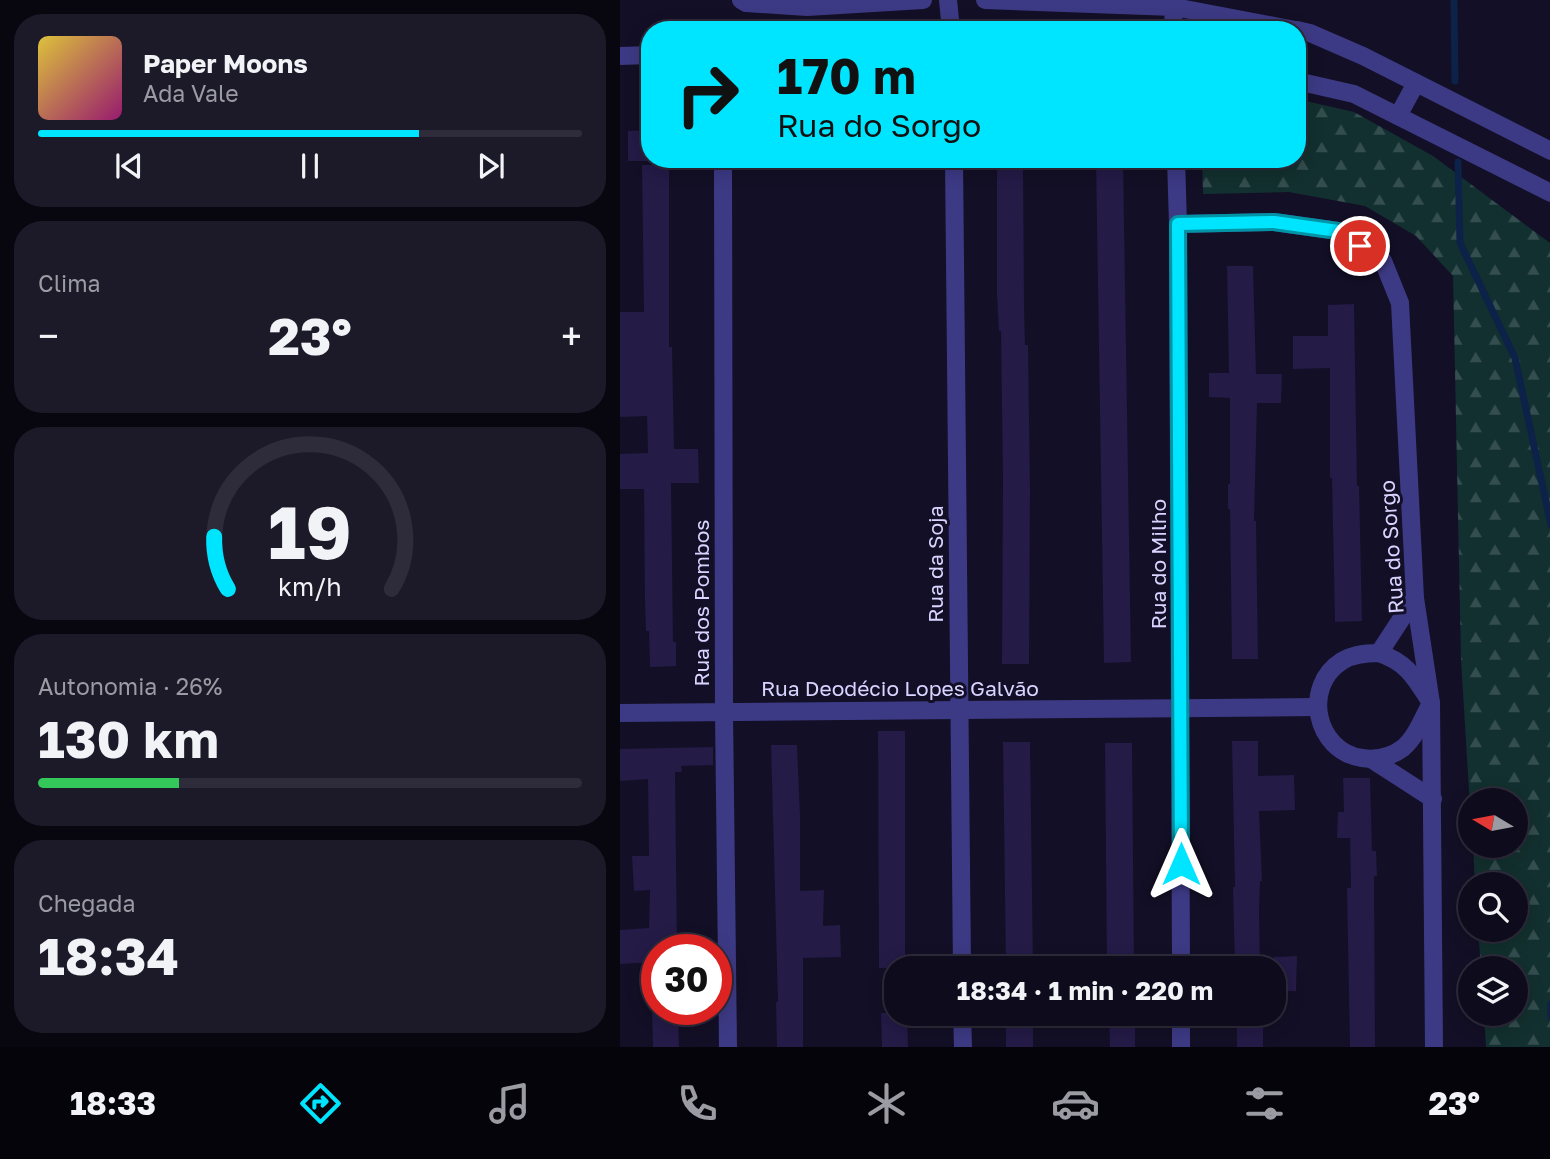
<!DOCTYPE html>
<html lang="pt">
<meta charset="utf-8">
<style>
:root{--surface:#0e0b1c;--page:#1c1929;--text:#f1f3f6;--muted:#9b9ba3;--line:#2e2b3b;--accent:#00e5ff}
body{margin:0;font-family:"Golos Text",sans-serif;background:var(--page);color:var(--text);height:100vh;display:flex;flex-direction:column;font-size:26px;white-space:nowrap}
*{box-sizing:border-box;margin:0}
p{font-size:23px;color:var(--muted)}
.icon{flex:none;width:38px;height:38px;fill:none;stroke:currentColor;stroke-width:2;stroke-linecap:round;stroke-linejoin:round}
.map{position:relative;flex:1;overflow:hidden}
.side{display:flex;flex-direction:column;gap:14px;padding:14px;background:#08060f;width:620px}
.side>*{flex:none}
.top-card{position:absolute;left:21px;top:21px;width:665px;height:147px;border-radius:28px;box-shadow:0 4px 18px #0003,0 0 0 2px var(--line);background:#00e5ff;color:#111;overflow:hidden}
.needle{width:46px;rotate:280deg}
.fabs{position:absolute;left:838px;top:788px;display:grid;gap:14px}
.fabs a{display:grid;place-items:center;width:70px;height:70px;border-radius:50%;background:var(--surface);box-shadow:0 4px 18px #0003,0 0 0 2px var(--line);font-size:35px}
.speed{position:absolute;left:21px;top:934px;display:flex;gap:14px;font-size:35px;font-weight:700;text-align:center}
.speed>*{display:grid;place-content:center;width:91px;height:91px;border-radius:50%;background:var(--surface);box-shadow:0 4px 18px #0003,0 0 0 2px var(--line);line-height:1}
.speed .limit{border:10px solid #d22;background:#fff;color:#111}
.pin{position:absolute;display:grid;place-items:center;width:60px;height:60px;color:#fff;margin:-30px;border:4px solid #fff;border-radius:50%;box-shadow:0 2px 7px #0007}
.me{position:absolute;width:77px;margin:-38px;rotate:0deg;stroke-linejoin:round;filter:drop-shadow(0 0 5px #0008)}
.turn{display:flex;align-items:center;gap:24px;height:147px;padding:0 21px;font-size:32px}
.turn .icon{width:91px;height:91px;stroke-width:2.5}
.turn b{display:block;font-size:49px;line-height:60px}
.big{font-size:52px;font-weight:700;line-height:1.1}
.side .tile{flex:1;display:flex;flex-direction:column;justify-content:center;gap:10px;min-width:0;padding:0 24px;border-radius:28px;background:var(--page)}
.side .dial{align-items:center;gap:0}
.dial svg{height:182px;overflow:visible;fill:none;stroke:var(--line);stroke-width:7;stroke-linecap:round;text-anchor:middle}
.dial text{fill:var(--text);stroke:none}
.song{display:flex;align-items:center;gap:21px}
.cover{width:84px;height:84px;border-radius:10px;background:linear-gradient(135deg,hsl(50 70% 55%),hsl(320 70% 35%))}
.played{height:7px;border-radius:4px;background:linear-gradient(90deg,var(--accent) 70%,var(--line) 70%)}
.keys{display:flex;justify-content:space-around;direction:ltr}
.heat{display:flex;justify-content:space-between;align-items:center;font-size:38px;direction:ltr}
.charge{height:10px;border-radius:5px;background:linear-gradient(90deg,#34c759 26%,var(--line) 0)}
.trip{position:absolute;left:264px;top:956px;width:402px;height:70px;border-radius:28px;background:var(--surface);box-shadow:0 4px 18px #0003,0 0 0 2px var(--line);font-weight:700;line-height:70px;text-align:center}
.dock{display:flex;height:112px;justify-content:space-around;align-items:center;background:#06040b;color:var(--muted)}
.dock .icon{width:49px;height:49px}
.dock .on{color:var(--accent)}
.dock b{font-size:32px;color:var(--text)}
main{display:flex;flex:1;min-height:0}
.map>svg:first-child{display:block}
.forest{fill:url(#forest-firs)}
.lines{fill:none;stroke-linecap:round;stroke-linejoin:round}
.stream{stroke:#0c2248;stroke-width:7}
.building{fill:#241b47}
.minor{stroke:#3d3a85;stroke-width:18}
.route-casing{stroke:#0095a6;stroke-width:18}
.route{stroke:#00e5ff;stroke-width:12}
.labels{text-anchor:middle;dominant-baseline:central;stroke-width:6;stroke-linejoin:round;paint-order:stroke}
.street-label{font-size:21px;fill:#d9d4ff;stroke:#130f26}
</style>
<main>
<section class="side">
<div class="tile">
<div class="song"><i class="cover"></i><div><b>Paper Moons</b><p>Ada Vale</p></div></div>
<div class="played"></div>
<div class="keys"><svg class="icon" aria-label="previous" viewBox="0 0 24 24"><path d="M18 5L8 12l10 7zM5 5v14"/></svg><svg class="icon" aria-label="pause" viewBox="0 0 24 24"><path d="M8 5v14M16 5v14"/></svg><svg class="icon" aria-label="next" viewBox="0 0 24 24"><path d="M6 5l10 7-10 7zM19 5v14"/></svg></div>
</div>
<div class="tile"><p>Clima</p>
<div class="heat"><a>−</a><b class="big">23°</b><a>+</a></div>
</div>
<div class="tile dial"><svg viewBox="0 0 100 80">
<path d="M14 69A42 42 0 1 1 86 69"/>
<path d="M14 69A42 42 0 0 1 8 46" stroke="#00e5ff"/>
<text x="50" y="56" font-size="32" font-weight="700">19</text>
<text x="50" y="72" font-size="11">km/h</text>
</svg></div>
<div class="tile"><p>Autonomia · 26%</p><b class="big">130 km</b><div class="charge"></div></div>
<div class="tile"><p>Chegada</p><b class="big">18:34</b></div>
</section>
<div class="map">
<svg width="931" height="1047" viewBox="0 0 931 1047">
<defs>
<pattern id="forest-firs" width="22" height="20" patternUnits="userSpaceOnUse" patternTransform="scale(1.75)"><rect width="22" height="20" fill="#12302f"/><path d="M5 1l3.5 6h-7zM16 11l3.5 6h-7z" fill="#344d4e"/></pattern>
</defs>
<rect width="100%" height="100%" fill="#130f26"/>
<polygon class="forest" points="677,99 734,112 813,156 930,243 930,1047 866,1047 864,1013 896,1013 896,968 861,968 858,929 896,929 896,884 855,884 853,845 896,845 896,800 850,800 850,807 841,659 833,276 796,236 745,206 669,192 583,194 582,159 677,159"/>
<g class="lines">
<g class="stream">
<polyline points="834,0 835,81"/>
<polyline points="838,162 840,243 895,358 931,525"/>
<polyline points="931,1004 931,1017"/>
</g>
</g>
<g class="building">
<polygon points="30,130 30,161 8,161 8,131"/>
<polygon points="377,159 403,159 404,306 405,345 408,345 410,491 409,664 382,664 383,481 381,331 379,331 377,296"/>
<polygon points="476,159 503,159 511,662 484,663"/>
<polygon points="22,165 49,165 49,347 52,347 54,449 78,449 79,483 51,483 53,642 56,642 56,666 30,667 29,631 26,631 25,601 24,489 0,489 0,454 28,453 27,416 0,417 0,312 24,312"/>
<polygon points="607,266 633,266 636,374 662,374 661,403 637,403 634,521 636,521 638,659 612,659 610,509 608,509 608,484 610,484 610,398 589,397 589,373 609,373"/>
<polygon points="734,304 737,486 739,486 742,621 715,622 712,478 710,478 710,368 673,369 673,336 708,336 708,305"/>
<polygon points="258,731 285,731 285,968 259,968"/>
<polygon points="612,741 638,741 638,776 674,775 675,810 639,811 642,881 640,881 639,912 640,968 615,968 613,887 615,887"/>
<polygon points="383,742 410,742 413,968 386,968"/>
<polygon points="485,743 512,743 514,968 487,968"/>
<polygon points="151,745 177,745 180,816 180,891 204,890 203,926 220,925 221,957 183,958 183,1047 157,1047 156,1002 158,1002"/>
<polygon points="93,747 93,765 61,766 62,772 55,772 57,950 37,950 37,962 0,964 0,930 29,928 30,890 14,891 12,856 29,856 28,779 0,781 0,749"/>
<polygon points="723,778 750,778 752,851 756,851 757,876 754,876 755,1047 730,1047 727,888 731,888 730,838 717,838 718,812 724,812"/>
<polygon points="677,956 676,991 654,991 654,957"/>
<polygon points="32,1010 58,1010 59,1047 33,1047"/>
<polygon points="261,1013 287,1013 288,1047 262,1047"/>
<rect x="386" y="1013" width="27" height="34"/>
<polygon points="489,1013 515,1013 515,1047 490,1047"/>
<rect x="617" y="1013" width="26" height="34"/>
</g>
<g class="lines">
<g class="minor">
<polyline points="121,0 126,3 187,7 303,0"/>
<polyline points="328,0 331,30"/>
<polyline points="365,0 554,7 675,30"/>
<polyline points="553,30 554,0"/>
<polyline points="677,30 690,33 743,56 931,151"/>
<polyline points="0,56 30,55"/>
<polyline points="677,81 734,94 931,193"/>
<polyline points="778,116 796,83"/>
<polyline points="103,159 104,712 108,1047"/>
<polyline points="334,159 342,968"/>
<polyline points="556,159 558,224 561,968"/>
<polyline points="558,224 654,222 718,231 763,261 780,303 795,598 811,703 814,1047"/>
<path d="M 759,653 C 788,663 795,678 811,703 C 803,718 796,737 783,748 C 771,757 756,760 742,758 C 695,751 682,686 722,661 C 733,654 746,653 759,653 Z"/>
<polyline points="759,653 795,598"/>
<polyline points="0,713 697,707"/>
<polyline points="751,759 813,799"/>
<polyline points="342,1013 343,1047"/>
<polyline points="561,1013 561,1047"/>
</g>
</g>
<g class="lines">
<g class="route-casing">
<polyline id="route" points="561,864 558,224 654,222 718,231 740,246"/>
</g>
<use href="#route" class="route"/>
</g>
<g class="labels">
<g class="street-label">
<text transform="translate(771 547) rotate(-94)">Rua do Sorgo</text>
<text transform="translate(315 564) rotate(-90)">Rua da Soja</text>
<text transform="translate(538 564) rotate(-90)">Rua do Milho</text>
<text transform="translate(81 603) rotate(-90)">Rua dos Pombos</text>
<text x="280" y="688">Rua Deodécio Lopes Galvão</text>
</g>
</g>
</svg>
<div class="fabs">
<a><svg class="needle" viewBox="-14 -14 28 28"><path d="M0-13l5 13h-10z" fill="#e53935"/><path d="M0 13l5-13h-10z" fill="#9b9ba3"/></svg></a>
<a><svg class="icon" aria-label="search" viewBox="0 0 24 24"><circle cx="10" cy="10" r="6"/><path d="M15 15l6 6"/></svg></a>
<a><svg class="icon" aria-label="layers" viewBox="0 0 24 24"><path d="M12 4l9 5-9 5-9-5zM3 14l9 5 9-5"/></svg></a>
</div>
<div class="speed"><div class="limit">30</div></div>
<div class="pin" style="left:740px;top:246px;background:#d93025"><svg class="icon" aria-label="arrive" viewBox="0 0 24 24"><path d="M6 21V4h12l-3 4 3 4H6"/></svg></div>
<svg class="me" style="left:561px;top:864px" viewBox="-20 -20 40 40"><path d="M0-17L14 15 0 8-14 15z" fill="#00e5ff" stroke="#fff" stroke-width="4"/></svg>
<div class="trip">18:34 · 1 min · 220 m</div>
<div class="top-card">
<div class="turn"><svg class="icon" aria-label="right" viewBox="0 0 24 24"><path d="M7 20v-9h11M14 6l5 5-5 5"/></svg><div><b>170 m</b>Rua do Sorgo</div></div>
</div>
</div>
</main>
<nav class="dock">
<b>18:33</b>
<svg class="icon on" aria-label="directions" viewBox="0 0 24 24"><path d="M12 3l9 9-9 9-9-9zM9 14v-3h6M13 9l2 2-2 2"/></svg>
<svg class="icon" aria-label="music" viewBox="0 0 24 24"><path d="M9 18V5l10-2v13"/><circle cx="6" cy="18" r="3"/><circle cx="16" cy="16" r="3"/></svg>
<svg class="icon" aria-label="phone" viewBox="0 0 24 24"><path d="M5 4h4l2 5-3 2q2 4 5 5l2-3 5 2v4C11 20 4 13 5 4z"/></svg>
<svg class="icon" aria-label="climate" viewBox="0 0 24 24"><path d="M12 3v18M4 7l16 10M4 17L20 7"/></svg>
<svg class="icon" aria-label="car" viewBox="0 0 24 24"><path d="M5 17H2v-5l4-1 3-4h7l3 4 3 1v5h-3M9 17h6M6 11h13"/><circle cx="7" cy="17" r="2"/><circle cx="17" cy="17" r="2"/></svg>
<svg class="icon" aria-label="filters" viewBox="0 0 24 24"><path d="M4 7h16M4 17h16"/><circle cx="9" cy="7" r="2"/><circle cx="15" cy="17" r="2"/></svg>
<b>23°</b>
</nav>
